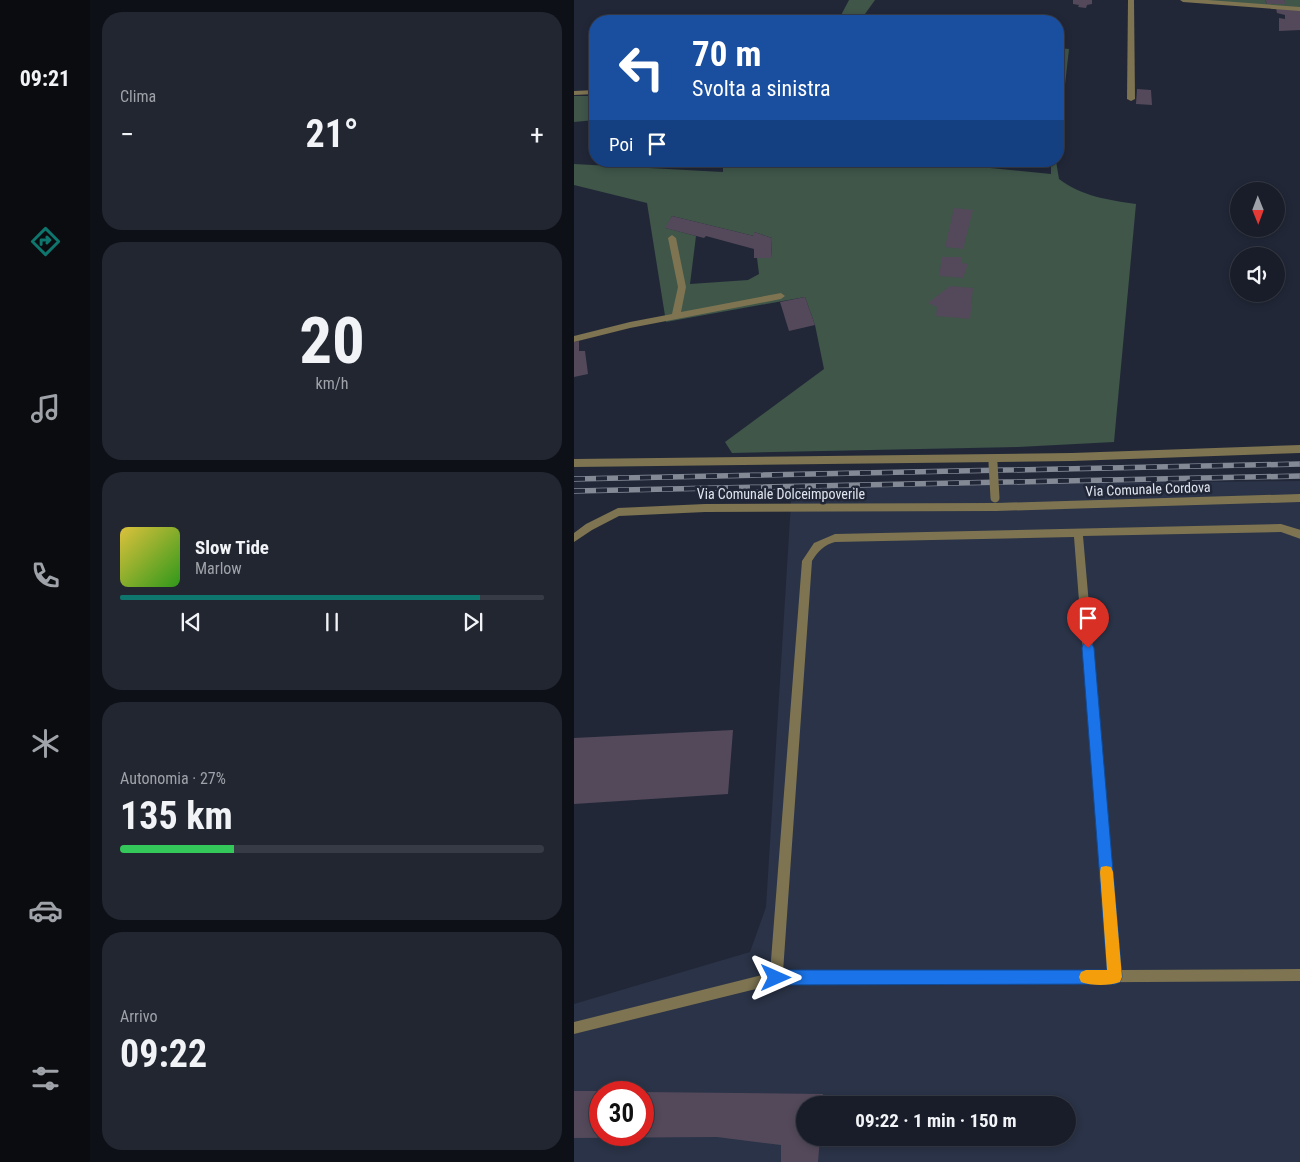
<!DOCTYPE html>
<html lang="it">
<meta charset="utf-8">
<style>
:root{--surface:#191d29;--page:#222631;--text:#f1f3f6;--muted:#9fa2a8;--line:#373b46;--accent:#0f766e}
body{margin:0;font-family:"Roboto Condensed",sans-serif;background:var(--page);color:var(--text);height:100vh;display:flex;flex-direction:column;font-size:19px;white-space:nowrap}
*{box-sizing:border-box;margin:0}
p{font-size:16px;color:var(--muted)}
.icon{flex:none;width:28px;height:28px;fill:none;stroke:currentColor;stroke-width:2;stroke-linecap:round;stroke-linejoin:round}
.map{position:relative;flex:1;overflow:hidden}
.details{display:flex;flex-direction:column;gap:12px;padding:12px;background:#0e1017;width:484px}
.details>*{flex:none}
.hud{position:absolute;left:15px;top:15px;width:475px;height:152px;border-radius:20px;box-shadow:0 2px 8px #0003,0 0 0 1px var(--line);background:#1a4fa0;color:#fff;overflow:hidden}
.needle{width:32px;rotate:179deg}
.buttons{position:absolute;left:656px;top:182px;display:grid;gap:10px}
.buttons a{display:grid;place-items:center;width:55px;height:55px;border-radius:50%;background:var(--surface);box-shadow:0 2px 8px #0003,0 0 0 1px var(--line);font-size:25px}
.speed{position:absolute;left:15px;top:1081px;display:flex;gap:10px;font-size:25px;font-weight:700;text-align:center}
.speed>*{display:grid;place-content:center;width:65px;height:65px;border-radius:50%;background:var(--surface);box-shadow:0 2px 8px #0003,0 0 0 1px var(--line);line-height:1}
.speed .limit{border:8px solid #d22;background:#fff;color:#111}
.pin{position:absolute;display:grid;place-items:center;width:42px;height:42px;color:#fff;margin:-51px -21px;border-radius:50% 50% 50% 0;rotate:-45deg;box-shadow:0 0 5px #0007}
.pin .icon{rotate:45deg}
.me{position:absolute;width:55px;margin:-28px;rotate:90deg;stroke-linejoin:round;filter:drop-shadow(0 0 4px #0008)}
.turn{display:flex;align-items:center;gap:18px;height:105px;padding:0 20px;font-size:22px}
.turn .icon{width:65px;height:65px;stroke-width:2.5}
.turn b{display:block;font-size:35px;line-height:42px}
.then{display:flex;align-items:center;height:48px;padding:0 20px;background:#0003;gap:10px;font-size:19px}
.big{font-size:38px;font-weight:700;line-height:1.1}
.details .card{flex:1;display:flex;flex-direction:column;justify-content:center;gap:8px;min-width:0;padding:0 18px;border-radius:20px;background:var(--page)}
.details .dial{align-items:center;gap:0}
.dial b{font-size:65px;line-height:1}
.song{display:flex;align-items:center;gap:15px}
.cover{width:60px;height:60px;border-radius:8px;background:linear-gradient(135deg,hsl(50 70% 55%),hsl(110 70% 35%))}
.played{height:5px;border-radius:2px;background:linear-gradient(90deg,var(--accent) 85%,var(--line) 85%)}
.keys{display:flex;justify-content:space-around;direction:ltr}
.heat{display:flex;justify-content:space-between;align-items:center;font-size:28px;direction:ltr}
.charge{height:8px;border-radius:4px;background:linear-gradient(90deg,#34c759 27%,var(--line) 0)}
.trip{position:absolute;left:222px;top:1096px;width:280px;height:50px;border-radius:25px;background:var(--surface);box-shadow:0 2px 8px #0003,0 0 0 1px var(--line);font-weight:700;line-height:50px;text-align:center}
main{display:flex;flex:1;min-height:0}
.tabs{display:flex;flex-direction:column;width:90px;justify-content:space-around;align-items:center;background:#0a0c10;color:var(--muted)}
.tabs .icon{width:35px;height:35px}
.tabs .current{color:var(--accent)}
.tabs b{font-size:22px;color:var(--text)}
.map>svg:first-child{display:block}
.built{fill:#2a3347;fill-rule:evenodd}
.green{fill:#3f5649;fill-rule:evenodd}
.building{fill:#53495a}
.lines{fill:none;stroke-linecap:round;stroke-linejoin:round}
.service{fill:#7e7451;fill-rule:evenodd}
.minor{fill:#7e7451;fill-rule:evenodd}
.rail-casing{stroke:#848996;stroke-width:5.5}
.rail{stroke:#212737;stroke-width:4;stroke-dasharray:11;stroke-linecap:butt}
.minor-bridge{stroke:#7e7451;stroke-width:9}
.route{fill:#1a73e8;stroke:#114b97}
.slow{fill:#f59e0b}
.labels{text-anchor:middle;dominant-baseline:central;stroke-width:5;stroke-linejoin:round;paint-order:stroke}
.street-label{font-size:14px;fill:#e0e5ef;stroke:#212737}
</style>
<main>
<nav class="tabs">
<b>09:21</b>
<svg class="icon current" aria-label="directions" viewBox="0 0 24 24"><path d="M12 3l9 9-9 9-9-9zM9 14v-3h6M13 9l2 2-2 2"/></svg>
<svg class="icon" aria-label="music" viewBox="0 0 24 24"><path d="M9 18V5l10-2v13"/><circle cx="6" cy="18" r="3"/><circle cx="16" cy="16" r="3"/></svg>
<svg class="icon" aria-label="phone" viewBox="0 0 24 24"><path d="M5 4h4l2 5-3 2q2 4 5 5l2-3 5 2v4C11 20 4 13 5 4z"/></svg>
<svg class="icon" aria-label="climate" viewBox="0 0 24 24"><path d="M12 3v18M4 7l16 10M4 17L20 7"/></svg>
<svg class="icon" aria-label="car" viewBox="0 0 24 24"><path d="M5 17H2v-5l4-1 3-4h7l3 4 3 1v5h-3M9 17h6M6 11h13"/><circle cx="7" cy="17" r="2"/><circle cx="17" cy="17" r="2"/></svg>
<svg class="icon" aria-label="filters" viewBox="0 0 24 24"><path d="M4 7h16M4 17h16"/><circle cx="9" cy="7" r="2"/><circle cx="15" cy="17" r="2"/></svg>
</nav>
<section class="details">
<div class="card"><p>Clima</p>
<div class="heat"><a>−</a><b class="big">21°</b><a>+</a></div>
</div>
<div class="card dial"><b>20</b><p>km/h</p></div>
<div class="card">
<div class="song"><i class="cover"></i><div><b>Slow Tide</b><p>Marlow</p></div></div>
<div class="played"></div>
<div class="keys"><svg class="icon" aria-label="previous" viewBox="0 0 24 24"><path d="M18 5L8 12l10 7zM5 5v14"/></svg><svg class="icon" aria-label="pause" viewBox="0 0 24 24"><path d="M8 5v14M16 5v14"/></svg><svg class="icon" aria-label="next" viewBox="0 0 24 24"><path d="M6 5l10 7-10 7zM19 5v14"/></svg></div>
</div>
<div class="card"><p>Autonomia · 27%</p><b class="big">135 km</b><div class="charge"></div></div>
<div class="card"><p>Arrivo</p><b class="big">09:22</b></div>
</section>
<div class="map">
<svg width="727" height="1162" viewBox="0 0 727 1162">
<rect width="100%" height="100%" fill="#212737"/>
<path class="built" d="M 726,481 L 726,1162 L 0,1162 L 0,1004 L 176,952 L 192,907 L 218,486 ZM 26,1092 L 69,1092 L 69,1135 L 26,1135 ZM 231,1105 L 494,1105 L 494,1138 L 231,1138 Z"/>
<g class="green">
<polygon points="275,0 301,0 286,21 264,21"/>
<polygon points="611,0 691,0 693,4 711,4 710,0 726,0 726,9"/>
<polygon points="484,48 495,49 484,147"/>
<polygon points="0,96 21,96 21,120 0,122"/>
<path d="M 149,161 L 345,161 L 477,174 L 477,161 L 482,161 L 485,179 C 507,196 534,200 562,204 L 540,442 L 444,447 L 158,453 L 151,442 L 250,369 L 241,325 L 231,297 L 92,322 L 73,203 L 0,185 L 0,164 L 149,172 ZM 98,216 L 180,236 L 180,232 L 198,238 L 197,258 L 183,258 L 185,274 L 174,280 L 116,284 L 122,236 L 92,228 Z"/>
</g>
<g class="building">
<polygon points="499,0 518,0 518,4 513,5 512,8 504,7 505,5 499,4"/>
<polygon points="691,0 710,0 712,4 693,4"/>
<polygon points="702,8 727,10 727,30 705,31 705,18 711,19 711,15 703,13"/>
<polygon points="563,89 577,90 578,105 562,104"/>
<polygon points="238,161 260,161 259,166 238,163"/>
<polygon points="380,208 399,210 389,249 371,247"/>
<polygon points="98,216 180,236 180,232 198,238 197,258 180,258 180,249 132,236 130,238 91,228"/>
<polygon points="368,257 388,257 388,263 394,264 389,278 365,276"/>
<polygon points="376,286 399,288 396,319 362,316 363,307 354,303"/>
<polygon points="231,297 241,325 215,331 206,302"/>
<polygon points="5,341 5,351 11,351 14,374 0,377 0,342"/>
<polygon points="159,730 154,794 0,804 0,738"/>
<polygon points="0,1091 26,1091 26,1135 69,1135 69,1092 249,1094 248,1105 231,1105 231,1138 246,1138 244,1162 207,1162 207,1145 143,1137 0,1138"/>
</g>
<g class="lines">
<g class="service">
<polygon points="554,0 560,0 561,99 557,101 553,99"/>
<polygon points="21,90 21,94 0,95 0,91"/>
<polygon points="98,235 102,238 112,287 107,312 207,293 211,296 207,299 56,328 0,342 0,336 56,322 98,314 104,287 94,238"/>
</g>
<g class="minor">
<polygon points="606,0 634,0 727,7 727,11 609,2"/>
<polygon points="727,445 727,453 498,461 0,467 0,459 498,453"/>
<polygon points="727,494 727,502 422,511 131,512 45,516 18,530 0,542 0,533 12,524 44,508 131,504 422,503"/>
<path d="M 707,524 L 727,530 L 727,539 L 707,532 L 509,536 L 547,970 L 727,969 L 727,981 L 202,984 L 0,1034 L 0,1022 L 196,973 L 228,561 L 240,543 L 261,534 ZM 500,537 L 534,970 L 209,972 L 238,561 C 244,551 250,545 261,542 Z"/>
</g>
<g class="rail-casing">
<g id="rail">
<polyline points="0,479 727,464"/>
<polyline points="0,491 727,476"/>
</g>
</g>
<use href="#rail" class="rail"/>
<polyline class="minor-bridge" points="419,463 421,498"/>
</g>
<polygon class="route" points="514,643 518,644 520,648 548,977 546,982 541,984 202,985 197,982 195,978 197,973 202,970 533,970 508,648 509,644"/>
<path class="slow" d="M 532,866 L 537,867 L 539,872 L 548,977 L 546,982 C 536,986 517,986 507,982 L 505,977 L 507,972 L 512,970 L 533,970 L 526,872 L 527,867 Z"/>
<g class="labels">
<g class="street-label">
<text transform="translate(574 489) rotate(-2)">Via Comunale Cordova</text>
<text x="207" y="494">Via Comunale Dolceimpoverile</text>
</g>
</g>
</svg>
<div class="buttons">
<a><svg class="needle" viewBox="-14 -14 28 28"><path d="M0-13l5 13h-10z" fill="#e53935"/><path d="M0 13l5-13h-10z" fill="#9fa2a8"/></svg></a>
<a><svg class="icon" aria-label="sound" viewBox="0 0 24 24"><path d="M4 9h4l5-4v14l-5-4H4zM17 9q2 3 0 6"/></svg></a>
</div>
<div class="speed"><div class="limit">30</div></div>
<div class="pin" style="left:514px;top:648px;background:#d93025"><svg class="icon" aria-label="arrive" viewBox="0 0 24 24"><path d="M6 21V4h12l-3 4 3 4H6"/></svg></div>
<svg class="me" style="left:202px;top:978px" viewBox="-20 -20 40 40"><path d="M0-17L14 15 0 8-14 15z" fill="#1a73e8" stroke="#fff" stroke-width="4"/></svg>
<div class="trip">09:22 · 1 min · 150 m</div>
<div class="hud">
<div class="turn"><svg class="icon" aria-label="left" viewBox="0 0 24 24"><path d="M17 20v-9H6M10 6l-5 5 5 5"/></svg><div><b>70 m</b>Svolta a sinistra</div></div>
<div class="then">Poi<svg class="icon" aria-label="arrive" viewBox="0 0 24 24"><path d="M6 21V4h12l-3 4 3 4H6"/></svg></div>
</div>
</div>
</main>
